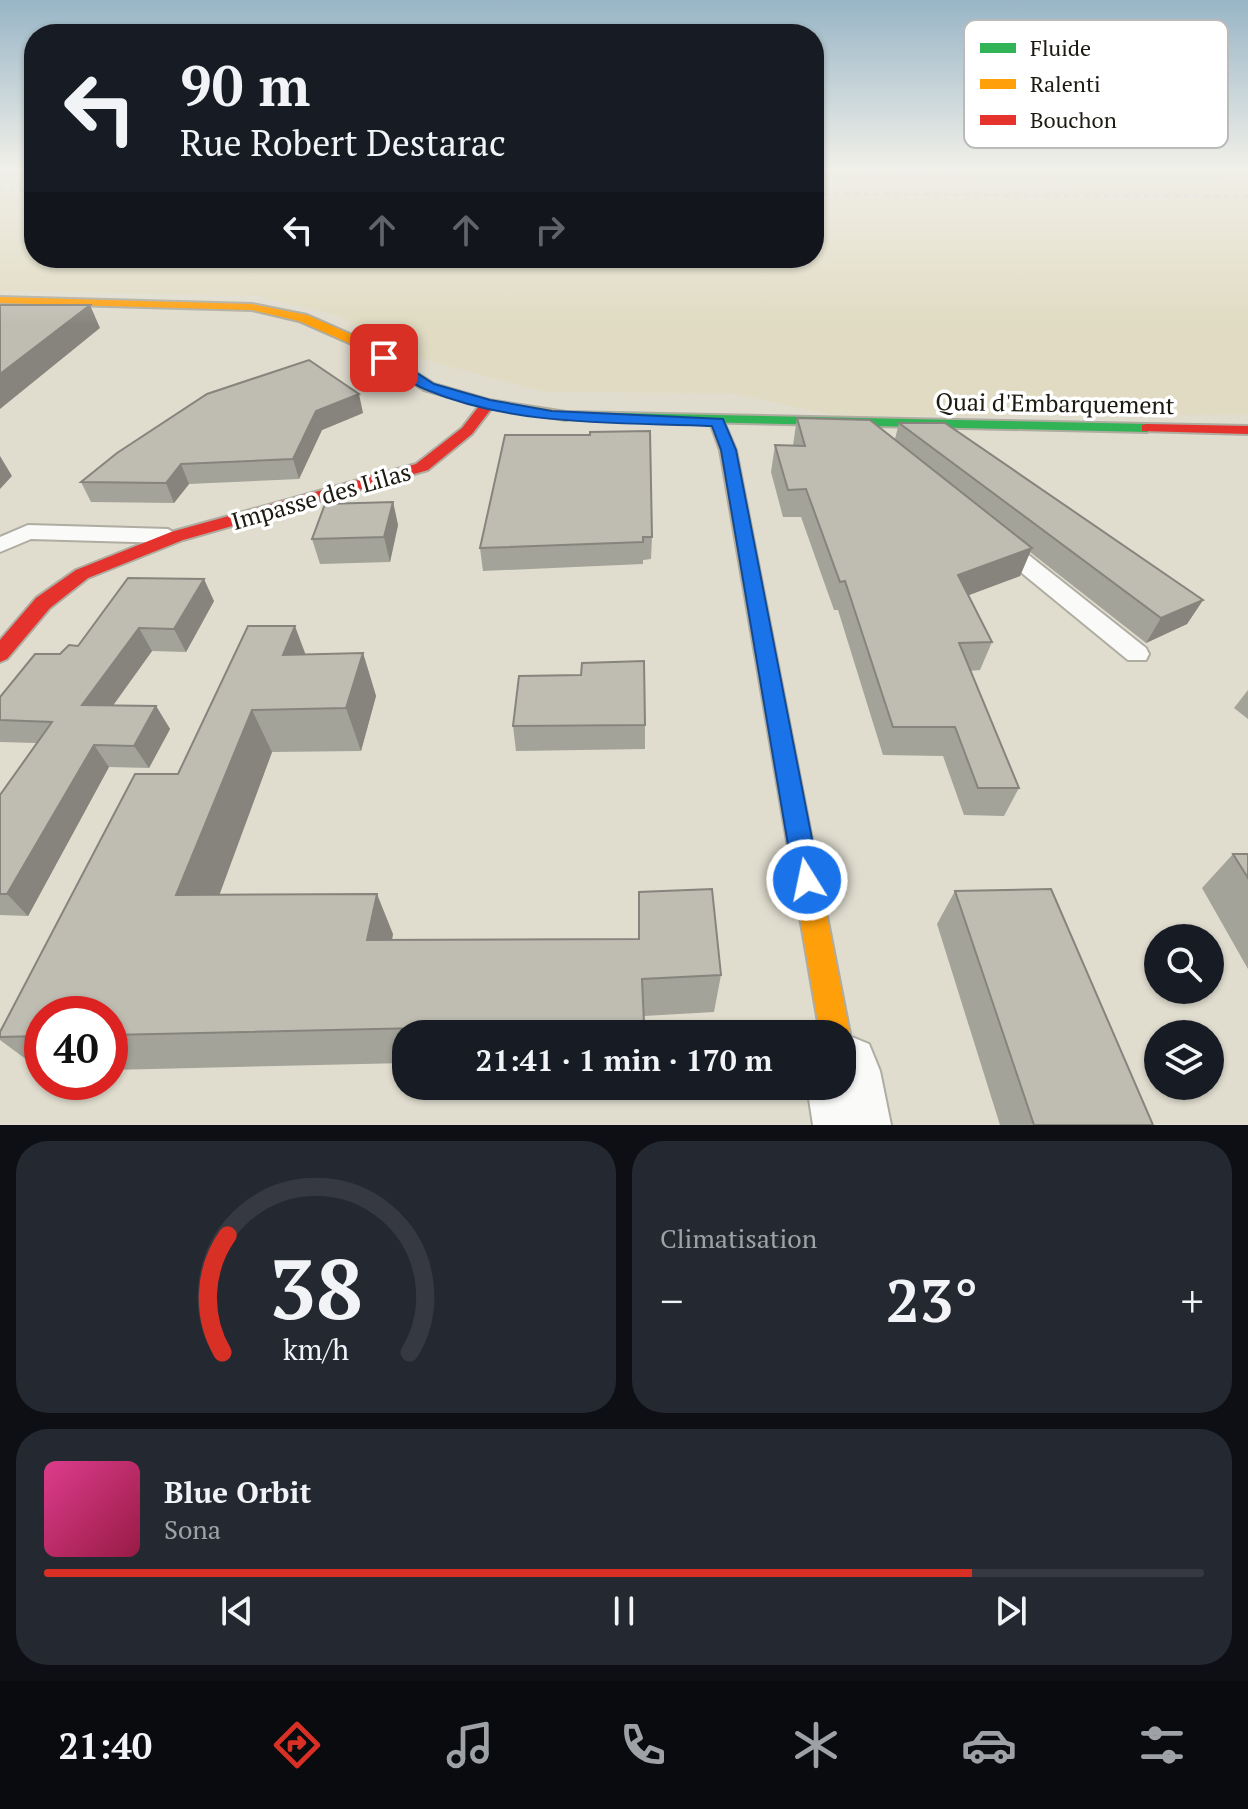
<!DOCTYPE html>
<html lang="fr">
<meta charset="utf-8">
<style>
:root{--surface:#171b24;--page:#242831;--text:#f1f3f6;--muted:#9ea1a6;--line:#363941;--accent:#d93025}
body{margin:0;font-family:"PT Serif",serif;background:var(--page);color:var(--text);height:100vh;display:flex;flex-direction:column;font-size:30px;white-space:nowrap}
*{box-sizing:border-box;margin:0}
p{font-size:26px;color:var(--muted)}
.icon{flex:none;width:44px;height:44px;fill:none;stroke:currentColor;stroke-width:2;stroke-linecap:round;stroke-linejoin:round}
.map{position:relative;height:1125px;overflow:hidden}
.drawer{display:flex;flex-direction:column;gap:16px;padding:16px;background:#0d0f14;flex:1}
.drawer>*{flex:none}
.top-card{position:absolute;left:24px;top:24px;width:800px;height:244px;border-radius:32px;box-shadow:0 2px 6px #0004;background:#171b24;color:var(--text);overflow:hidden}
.tools{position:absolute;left:1144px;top:924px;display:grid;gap:16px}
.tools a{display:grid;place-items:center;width:80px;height:80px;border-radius:50%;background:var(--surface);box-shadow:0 2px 6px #0004;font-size:40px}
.speed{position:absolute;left:24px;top:996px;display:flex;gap:16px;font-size:40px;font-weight:700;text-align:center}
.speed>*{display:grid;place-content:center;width:104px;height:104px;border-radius:50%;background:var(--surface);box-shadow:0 2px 6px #0004;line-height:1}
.speed .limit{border:12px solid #d22;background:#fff;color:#111}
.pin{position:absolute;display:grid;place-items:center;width:68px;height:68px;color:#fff;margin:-34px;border-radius:16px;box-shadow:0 4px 12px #0006}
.me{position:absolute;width:88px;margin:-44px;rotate:350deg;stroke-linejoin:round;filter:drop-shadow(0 0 6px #0008)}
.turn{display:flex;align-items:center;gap:28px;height:168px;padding:0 24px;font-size:36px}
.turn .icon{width:104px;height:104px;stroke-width:2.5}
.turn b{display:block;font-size:56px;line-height:68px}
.lanes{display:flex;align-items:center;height:76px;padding:0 24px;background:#0003;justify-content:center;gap:40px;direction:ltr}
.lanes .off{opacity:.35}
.big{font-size:60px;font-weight:700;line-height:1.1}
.drawer .tile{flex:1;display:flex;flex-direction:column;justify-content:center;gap:12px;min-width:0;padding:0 28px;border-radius:32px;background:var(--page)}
.drawer .dial{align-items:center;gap:0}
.dial svg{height:208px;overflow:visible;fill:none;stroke:var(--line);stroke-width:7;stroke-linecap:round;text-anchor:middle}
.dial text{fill:var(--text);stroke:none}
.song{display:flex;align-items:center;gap:24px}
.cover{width:96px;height:96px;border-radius:12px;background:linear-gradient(135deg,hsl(330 70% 55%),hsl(340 70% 35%))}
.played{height:8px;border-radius:4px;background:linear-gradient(90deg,var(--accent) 80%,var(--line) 80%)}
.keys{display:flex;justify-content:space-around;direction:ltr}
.heat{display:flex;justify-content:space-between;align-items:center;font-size:44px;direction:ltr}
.drawer .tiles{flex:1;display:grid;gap:16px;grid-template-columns:1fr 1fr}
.tile:last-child{grid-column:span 2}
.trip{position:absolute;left:392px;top:1020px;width:464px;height:80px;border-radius:32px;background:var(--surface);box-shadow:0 2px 6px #0004;font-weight:700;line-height:80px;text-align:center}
.tab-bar{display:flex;height:128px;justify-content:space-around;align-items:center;background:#090b0e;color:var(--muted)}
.tab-bar .icon{width:56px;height:56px}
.tab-bar .selected{color:var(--accent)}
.tab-bar b{font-size:36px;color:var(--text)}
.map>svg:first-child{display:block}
.built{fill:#e0dbc2}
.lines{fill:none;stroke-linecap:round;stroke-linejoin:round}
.lane-casing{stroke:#afaca1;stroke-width:4}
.street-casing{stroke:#afaca1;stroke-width:4}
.fast-casing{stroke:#afaca1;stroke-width:4}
.slow-casing{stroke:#afaca1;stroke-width:4}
.jam-casing{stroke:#afaca1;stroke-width:4}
.path{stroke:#c0bfba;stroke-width:3;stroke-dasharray:1 3;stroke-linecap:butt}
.lane{fill:#fafaf8;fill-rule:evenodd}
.street{fill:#fafaf8;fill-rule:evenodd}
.fast{fill:#30b455;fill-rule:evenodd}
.slow{fill:#ff9f0a;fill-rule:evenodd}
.jam{fill:#e5322d;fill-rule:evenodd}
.rail{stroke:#c7c7c3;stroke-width:3;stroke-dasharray:5 5;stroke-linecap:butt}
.wall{fill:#a4a399}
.shaded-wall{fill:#86847d}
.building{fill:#bfbdb2;stroke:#86847d;stroke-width:2}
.route{fill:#1a73e8;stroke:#114b97;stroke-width:2}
.labels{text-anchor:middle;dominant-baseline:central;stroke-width:7;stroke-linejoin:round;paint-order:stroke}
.street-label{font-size:24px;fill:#1d1a11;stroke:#fff}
.key{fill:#fff;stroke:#bbbab8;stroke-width:2}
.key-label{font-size:22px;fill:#1d1a11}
</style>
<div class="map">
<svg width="1248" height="1125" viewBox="0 0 1248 1125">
<rect width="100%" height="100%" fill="#e0ddcf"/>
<polygon class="built" points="0,168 34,168 34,258 814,258 814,168 1248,168 1248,415 839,416 729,393 544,392 422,359 336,315 256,296 6,291 0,294"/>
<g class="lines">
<g class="lane-casing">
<g id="lane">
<polygon points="28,525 168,529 179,536 168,543 31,539 0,552 0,537"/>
<polygon points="1003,539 1011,541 1146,648 1149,654 1146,660 1128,660 995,551 992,546"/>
</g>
</g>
<g class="street-casing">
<polygon id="street" points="842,1033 869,1044 880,1071 891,1125 813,1125 807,1086 842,1086"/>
</g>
<g class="fast-casing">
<polygon id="fast" points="566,412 1147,424 1154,428 1147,432 561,419 559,416"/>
</g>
<g class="slow-casing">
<g id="slow">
<polygon points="0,297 252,304 307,315 366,341 434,384 489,400 566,412 573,416 566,420 488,408 424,390 358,347 299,321 252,310 0,303"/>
<polygon points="717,418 724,422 736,450 850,1034 842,1046 842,1034 820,1034 720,450 710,422"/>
</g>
</g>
<g class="jam-casing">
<g id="jam">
<polygon points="488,400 495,404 472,434 428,470 183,540 88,578 50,608 7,659 0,662 0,640 36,598 76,570 171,532 416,464 462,428 483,401"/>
<polygon points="1147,424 1248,426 1248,434 1142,431 1142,425"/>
</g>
</g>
<g class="path">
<polyline points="0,171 34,171"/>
<polyline points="814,177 851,178"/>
<polyline points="0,185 34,185"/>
<polyline points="814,189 1181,192"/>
</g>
<use href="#lane" class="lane"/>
<use href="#street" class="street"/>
<use href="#fast" class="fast"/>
<use href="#slow" class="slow"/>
<use href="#jam" class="jam"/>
<g class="rail">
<polyline points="814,174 1248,181"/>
<polyline points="0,175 34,175"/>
<polyline points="0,189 34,190"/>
<polyline points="814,194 1248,196"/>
</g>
</g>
<g class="wall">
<polygon points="363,413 322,430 299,479 189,484 174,503 91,502 81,482"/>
<polygon points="797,418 895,439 899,423 1203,600 1187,624 1146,643 1030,552 1020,576 968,595 992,642 980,670 970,671 1019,788 1004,816 964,815 943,756 883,755 838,610 834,610 801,517 783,517 771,472 775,445 793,445"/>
<polygon points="393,502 398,525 390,562 320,564 312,539"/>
<polygon points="652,537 651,559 643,560 643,564 483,571 480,548"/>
<polygon points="214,601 186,652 152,651 113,705 156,706 170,729 149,768 109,767 28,916 0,915 0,795 36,743 0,742 0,697 78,646"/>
<polygon points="363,653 376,696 361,751 272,752 219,894 393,934 392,940 638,939 639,892 721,975 714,1012 644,1016 643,1034 406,1034 406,1063 110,1070 110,1014 42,1014 42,1071 0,1040 0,1032 178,774 305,654"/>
<polygon points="1248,690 1248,719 1234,708"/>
<polygon points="645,725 645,749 516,751 513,726"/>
<polygon points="1233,854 1248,854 1248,969 1202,888"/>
<polygon points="955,891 1153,1125 1000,1125 937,924"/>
</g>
<g class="shaded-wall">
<polygon points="90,305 100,328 0,409 0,374"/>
<polygon points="359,394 363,413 322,430 299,479 293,459 316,411"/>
<polygon points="0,456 12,476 0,489"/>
<polygon points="181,464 189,484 174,503 166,483"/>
<polygon points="393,502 398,525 390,562 384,537"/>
<polygon points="1032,548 1020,576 948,603 958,575"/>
<polygon points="204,579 214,601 186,652 174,629"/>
<polygon points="1203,600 1187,624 1146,643 1161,618"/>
<polygon points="295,626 311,669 283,655"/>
<polygon points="139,628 152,651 97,728 82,705"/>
<polygon points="363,653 376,696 361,751 346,708"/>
<polygon points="156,706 170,729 149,768 134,746"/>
<polygon points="252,710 272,752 205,934 176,895"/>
<polygon points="94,745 109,767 28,916 7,894"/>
<polygon points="377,894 393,934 384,979 367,940"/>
</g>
<g class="building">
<polygon points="0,305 90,305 0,374"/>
<polygon points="309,360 359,394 316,411 293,459 181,464 166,483 81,482 117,453 207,394"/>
<polygon points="797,418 870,420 1032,548 958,575 992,642 959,643 1019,788 978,788 955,727 893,727 845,581 840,582 806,489 788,490 775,445 805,446"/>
<polygon points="899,423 945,423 1203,600 1161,618"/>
<polygon points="650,431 652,537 643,537 643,542 480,548 505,435 590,435 590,432"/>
<polygon points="393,502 384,537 312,539 325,504"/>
<polygon points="128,578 204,579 174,629 139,628 82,705 156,706 134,746 94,745 7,894 0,894 0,795 52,722 0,720 0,697 35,654 60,654 69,645 78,646"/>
<polygon points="248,626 295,626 283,655 363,653 346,708 252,710 176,895 377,894 367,940 639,939 639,892 712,889 721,975 642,979 644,1023 110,1035 110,1014 42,1014 42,1036 0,1037 0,1032 135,774 178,774"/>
<polygon points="644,661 645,725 513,726 519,676 581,675 582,663"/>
<polygon points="1233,854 1248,854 1248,878"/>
<polygon points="1051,889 1153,1125 1034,1125 955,891"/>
</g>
<linearGradient id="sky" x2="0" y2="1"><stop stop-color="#98b5c6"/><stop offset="0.52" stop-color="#f1f0e9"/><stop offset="1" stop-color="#f1f0e9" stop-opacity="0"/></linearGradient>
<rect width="1248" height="325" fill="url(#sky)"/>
<path class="route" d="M 380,355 L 389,355 L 434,384 L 490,400 L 552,411 L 723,419 L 736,450 L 820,880 L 816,889 L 807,893 L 798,889 L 794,880 L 721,450 L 712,426 C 617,422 516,427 427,390 C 410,384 395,370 380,361 Z"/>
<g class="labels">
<g class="street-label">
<text transform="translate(1055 403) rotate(1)">Quai d'Embarquement</text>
<text transform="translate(321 496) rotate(-16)">Impasse des Lilas</text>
</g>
</g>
<rect x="964" y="20" width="264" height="128" rx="12" class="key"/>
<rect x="980" y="43" width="36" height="10" fill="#30b455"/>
<rect x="980" y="79" width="36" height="10" fill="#ff9f0a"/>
<rect x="980" y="115" width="36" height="10" fill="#e5322d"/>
<g class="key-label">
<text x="1030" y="56">Fluide</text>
<text x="1030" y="92">Ralenti</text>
<text x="1030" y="128">Bouchon</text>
</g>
</svg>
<div class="tools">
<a><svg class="icon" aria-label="search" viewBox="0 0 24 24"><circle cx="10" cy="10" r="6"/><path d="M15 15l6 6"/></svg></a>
<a><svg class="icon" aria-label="layers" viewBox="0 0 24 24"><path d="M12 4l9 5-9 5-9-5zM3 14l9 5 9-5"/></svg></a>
</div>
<div class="speed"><div class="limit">40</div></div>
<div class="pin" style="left:384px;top:358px;background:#d93025"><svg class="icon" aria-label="arrive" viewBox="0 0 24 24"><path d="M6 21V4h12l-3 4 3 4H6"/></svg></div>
<svg class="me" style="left:807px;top:880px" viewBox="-20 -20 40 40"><circle r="17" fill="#1a73e8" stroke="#fff" stroke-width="3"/><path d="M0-11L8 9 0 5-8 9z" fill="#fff"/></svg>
<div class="trip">21:41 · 1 min · 170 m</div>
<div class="top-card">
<div class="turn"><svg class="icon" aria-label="left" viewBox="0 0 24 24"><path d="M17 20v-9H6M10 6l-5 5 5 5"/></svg><div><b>90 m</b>Rue Robert Destarac</div></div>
<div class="lanes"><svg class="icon" aria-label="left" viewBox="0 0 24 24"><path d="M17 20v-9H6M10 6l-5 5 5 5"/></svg><svg class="icon off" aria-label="ahead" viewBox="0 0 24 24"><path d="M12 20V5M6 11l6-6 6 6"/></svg><svg class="icon off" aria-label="ahead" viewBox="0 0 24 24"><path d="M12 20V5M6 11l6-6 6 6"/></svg><svg class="icon off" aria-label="right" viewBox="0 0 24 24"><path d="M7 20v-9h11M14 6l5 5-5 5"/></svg></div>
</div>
</div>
<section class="drawer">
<div class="tiles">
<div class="tile dial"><svg viewBox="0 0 100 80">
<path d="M14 69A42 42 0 1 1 86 69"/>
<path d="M14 69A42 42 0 0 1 16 24" stroke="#d93025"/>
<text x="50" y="56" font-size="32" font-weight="700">38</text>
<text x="50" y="72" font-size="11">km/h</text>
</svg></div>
<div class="tile"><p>Climatisation</p>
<div class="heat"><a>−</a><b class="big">23°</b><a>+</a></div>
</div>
<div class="tile">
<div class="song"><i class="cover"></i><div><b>Blue Orbit</b><p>Sona</p></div></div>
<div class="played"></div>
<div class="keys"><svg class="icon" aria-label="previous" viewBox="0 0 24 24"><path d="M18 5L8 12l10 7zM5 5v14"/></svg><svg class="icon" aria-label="pause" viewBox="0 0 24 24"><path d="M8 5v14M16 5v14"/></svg><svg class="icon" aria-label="next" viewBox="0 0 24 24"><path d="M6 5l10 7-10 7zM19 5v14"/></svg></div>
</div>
</div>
</section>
<nav class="tab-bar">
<b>21:40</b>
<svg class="icon selected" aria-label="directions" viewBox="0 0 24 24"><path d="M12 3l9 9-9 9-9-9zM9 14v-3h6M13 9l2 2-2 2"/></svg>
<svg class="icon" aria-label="music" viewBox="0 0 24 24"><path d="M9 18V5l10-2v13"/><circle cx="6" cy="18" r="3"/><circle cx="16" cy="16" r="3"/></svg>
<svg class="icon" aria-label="phone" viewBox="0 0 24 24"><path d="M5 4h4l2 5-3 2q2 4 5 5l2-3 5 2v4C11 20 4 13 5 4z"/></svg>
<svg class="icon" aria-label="climate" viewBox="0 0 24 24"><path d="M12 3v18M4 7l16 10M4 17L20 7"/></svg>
<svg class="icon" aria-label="car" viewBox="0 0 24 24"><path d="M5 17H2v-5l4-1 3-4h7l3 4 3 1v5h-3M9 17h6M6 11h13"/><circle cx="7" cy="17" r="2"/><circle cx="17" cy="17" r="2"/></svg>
<svg class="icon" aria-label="filters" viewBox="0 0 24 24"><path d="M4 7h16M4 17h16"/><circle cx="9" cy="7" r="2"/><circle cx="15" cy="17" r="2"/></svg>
</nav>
